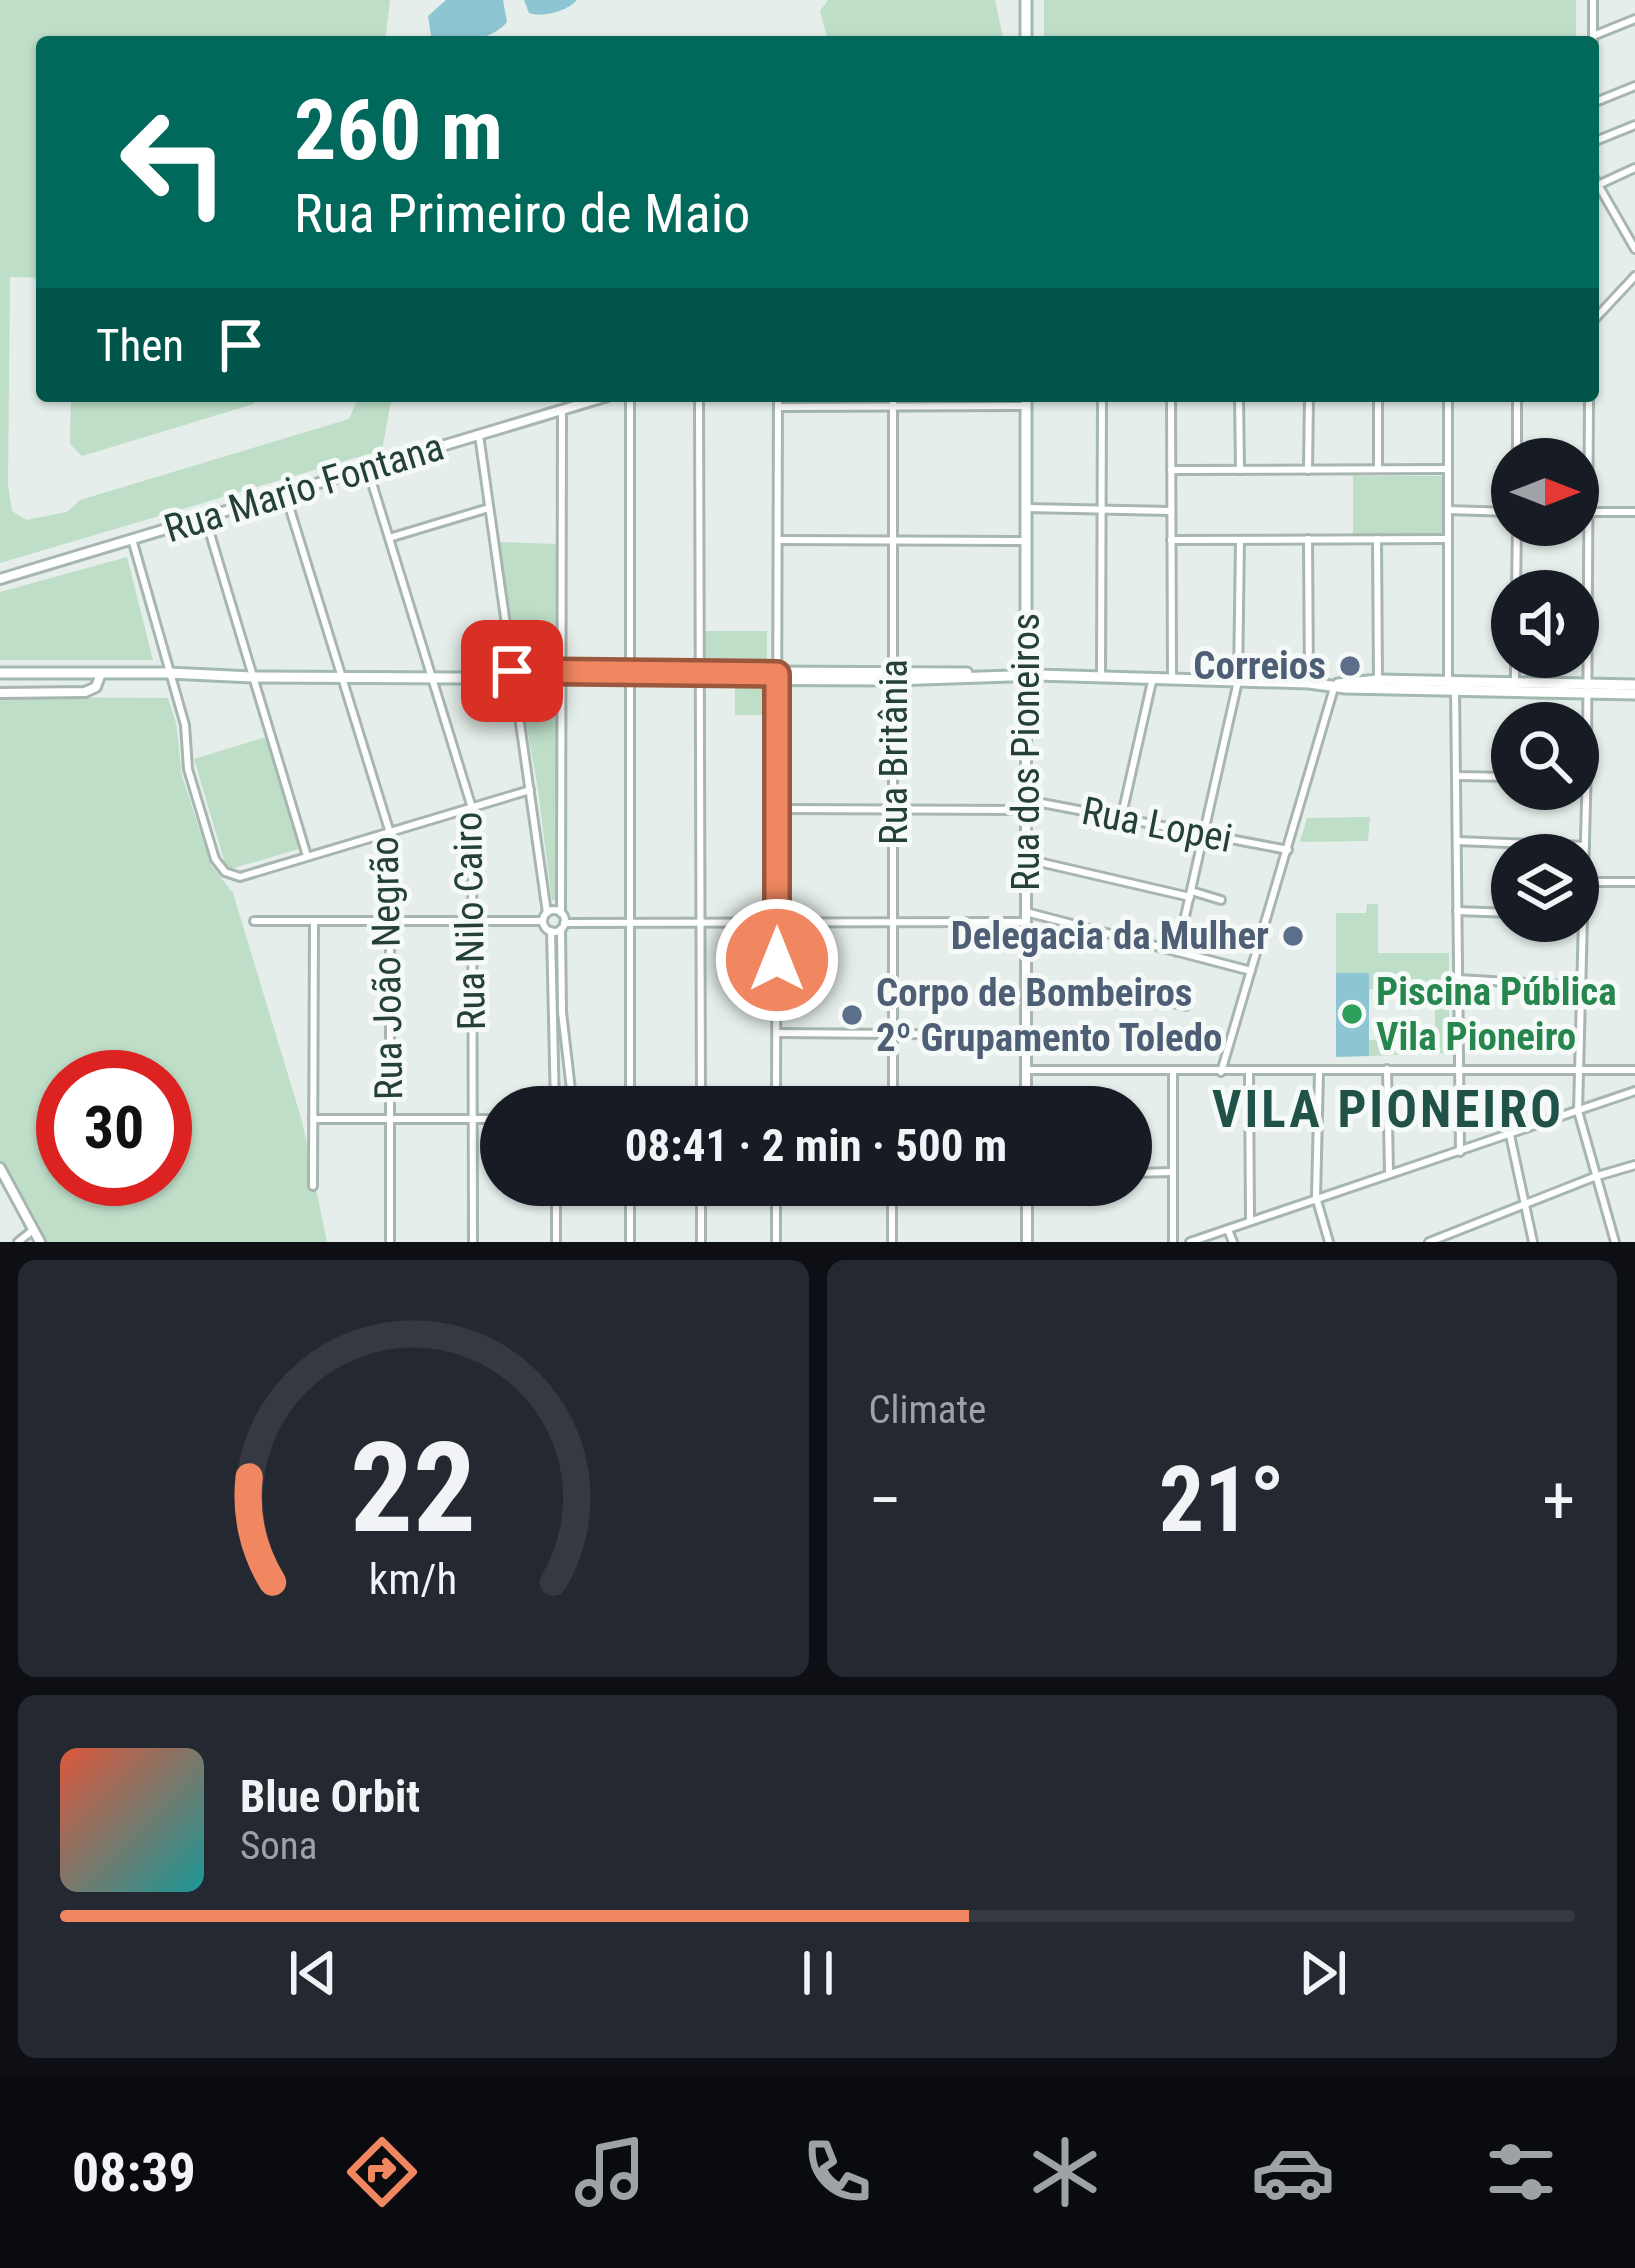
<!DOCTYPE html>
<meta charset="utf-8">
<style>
:root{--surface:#171b24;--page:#242831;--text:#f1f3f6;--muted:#9ea1a6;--line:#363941;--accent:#f08760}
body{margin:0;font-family:"Roboto Condensed",sans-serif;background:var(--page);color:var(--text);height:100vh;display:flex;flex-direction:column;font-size:45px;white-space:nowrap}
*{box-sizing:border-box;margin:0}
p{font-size:39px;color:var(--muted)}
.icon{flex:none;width:66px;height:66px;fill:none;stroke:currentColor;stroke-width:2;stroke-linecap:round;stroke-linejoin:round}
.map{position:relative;height:1242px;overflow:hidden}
.panel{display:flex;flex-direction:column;gap:18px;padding:18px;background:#0d0f14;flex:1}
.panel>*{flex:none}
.top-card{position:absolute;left:36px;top:36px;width:1563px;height:366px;border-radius:12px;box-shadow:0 3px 9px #0004;background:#00695c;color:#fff;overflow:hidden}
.needle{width:78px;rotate:90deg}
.buttons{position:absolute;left:1491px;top:438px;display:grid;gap:24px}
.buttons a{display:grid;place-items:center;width:108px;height:108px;border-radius:50%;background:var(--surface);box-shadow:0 3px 9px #0004;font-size:60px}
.speed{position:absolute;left:36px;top:1050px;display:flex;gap:24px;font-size:60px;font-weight:700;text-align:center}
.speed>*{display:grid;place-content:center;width:156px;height:156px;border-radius:50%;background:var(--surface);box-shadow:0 3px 9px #0004;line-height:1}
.speed .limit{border:18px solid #d22;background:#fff;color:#111}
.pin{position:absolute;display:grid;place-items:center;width:102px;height:102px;color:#fff;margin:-51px;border-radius:24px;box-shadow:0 6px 18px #0006}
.me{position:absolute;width:132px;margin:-66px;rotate:0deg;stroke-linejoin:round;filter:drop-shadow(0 0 9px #0008)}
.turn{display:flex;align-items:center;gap:42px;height:252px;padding:0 60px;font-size:54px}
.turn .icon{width:156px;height:156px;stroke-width:2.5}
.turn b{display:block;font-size:84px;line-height:102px}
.then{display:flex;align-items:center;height:114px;padding:0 60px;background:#0003;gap:24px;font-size:45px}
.big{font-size:90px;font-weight:700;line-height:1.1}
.panel .card{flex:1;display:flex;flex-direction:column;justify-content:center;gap:18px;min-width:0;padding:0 42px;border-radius:18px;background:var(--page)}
.panel .dial{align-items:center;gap:0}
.dial svg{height:312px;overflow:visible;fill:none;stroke:var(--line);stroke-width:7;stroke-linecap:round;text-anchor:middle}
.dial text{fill:var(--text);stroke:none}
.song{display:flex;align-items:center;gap:36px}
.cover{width:144px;height:144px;border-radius:18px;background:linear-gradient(135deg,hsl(10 70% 55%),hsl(180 70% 35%))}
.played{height:12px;border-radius:6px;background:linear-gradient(90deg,var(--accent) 60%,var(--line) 60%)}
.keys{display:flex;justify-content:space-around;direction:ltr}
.heat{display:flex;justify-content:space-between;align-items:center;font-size:66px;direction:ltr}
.panel .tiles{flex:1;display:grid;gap:18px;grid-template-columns:1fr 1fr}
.card:last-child{grid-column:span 2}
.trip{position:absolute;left:480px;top:1086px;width:672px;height:120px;border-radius:60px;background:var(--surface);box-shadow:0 3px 9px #0004;font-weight:700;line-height:120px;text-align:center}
.dock{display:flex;height:192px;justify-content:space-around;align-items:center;background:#090b0e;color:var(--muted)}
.dock .icon{width:84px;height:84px}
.dock .on{color:var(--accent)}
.dock b{font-size:54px;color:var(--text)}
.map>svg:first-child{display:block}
.green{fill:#bedec8;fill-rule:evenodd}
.water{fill:#8ec5d2}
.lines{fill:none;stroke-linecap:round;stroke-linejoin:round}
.minor-casing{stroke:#a7b6b1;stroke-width:12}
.tertiary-casing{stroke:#a7b6b1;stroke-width:14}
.secondary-casing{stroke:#a3b9b2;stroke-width:15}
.minor{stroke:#fff;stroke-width:6}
.tertiary{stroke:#fff;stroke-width:8}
.secondary{stroke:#fff;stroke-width:9}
.route-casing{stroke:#9c583e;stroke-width:30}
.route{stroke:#f08760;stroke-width:21}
.service-dot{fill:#5c6f8a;stroke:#f5faf8;stroke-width:4.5}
.leisure-dot{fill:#2e9e5b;stroke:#f5faf8;stroke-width:4.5}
.labels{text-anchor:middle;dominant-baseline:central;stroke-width:10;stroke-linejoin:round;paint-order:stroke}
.street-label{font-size:39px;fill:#244039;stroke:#f5faf8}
.service-label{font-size:39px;font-weight:bold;fill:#4e5e75;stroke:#f5faf8;text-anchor:end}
.leisure-label{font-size:39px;font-weight:bold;fill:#27864d;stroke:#f5faf8;text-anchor:start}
.district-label{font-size:51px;font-weight:bold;letter-spacing:3px;fill:#205247;stroke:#f5faf8}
</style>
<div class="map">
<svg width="1635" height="1242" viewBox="0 0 1635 1242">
<rect width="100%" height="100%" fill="#e5eeea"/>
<g class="green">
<polygon points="0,0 390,0 385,42 42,42 42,278 10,277 8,484 12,511 26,520 67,512 80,500 349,419 359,396 392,396 382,450 0,563"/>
<polygon points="828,0 995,0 1004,42 838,42 827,37 820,11"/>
<rect x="1044" y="0" width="532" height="42"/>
<polygon points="71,396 257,396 254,404 82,456 70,444"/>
<rect x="1353" y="476" width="89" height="58"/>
<polygon points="499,542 557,544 557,668 517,667"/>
<polygon points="127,557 153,660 0,660 0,592"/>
<rect x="704" y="631" width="63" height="36"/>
<polygon points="558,685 560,900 552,900 537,783 519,686"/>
<rect x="735" y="687" width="32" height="28"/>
<path d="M 0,697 L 168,698 L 176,723 L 182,776 L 211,865 L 233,893 L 302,1121 L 327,1242 L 40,1242 L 0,1161 ZM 63,1077 L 165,1077 L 165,1179 L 63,1179 Z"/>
<polygon points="266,737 299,849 227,870 194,759"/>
<polygon points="1370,817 1368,841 1300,842 1307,818"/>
<polygon points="1367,904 1378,904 1378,953 1449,953 1449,1053 1369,1056 1369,1040 1435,1039 1435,990 1369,989 1368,973 1336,973 1336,913 1366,913"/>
</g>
<g class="water">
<path d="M 446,0 L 503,0 L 507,22 C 491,42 457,42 432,42 L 428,16 Z"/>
<path d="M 524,0 L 577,0 C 567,11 543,18 529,13 Z"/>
<polygon points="1336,973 1369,973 1369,1056 1336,1057"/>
</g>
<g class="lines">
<g class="minor-casing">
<g id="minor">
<polyline points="1593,0 1593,50"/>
<polyline points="1593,36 1635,19"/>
<polyline points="1593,103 1635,86"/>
<polyline points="1593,142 1635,125"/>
<polyline points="1593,176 1635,249"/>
<polyline points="1598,185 1635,168"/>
<polyline points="1593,321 1635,276"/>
<polyline points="699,396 701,1107"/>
<polyline points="1171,396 1172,678"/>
<polyline points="1239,396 1240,470"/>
<polyline points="1448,396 1448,680"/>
<polyline points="1517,396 1517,459"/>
<polyline points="1589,396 1587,763 1578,1111 1615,1242"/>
<polyline points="778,407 1026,406"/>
<polyline points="479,435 547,913"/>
<polyline points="1378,469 1378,396"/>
<polyline points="368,470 472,808 473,1242"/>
<polyline points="1171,470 1448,469"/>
<polyline points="1308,470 1309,396"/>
<polyline points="285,493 390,833 390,1242"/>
<polyline points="1026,508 1171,511"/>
<polyline points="1448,510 1512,512"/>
<polyline points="1578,512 1635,512"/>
<polyline points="205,517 307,856"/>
<polyline points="389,538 489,508"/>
<polyline points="132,539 185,725 188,769 215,859 225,872 240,877 530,790"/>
<polyline points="1308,539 1309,683"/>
<polyline points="1377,539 1378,679"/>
<polyline points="778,540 1026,541"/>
<polyline points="1171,540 1448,539"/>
<polyline points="1516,591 1517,525"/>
<polyline points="1101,676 1102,396"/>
<polyline points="1515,683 1515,657"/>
<polyline points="1455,687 1460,1152"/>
<polyline points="1456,776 1512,777"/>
<polyline points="1026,800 1288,850"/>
<polyline points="777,809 1025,810"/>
<polyline points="1121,819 1153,677"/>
<polyline points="1457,841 1585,846"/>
<polyline points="1026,859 1190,897"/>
<polyline points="1585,882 1635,882"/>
<polyline points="1191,891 1221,900"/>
<circle cx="554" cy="921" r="11"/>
<polyline points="1457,911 1512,913"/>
<polyline points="1026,912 1251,971"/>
<polyline points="561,913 562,410"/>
<polyline points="254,921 543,921"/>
<polyline points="564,923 1026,922"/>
<polyline points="561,929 562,1012 573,1107"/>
<polyline points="551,931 555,1107"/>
<polyline points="1177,952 1238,681 1240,540"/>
<polyline points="1458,979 1580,986"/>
<polyline points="1026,994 1123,992 1186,1006"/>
<polyline points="777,1033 1025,1035"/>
<polyline points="1387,1069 1389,1173"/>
<polyline points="1027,1070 1635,1070"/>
<polyline points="1319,1071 1316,1197 1329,1242"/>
<polyline points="1221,1072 1334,688"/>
<polyline points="1249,1072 1250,1219"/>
<polyline points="630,1107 630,396"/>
<polyline points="776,1107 778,396"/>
<polyline points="893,1107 893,396"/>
<polyline points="313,1119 501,1119"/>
<polyline points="1510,1135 1533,1242"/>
<polyline points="1131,1173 1173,1172"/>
<polyline points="556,1185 556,1242"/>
<polyline points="630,1185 630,1242"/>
<polyline points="701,1185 701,1242"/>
<polyline points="313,1186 314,923"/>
<polyline points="1228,1230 1233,1242"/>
<polyline points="18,1242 33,1230"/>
<polyline points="776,1242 776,1185"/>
<polyline points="892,1242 892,1185"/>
<polyline points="1173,1242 1173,1072"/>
<polyline points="1190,1242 1635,1091"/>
<polyline points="1429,1242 1594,1177 1635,1165"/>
</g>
</g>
<g class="tertiary-casing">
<g id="tertiary">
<polyline points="0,579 608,396"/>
<polyline points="1026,675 1026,1107"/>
<polyline points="0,693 85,692 96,687 101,673"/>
<polyline points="0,1168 40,1242"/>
<polyline points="1027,1185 1027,1242"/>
</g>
</g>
<g class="secondary-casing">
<g id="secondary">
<polyline points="1026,42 1026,0"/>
<polyline points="1026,396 1026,675"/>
<polyline points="510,671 967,673"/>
<polyline points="0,673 170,673"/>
<polyline points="169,673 252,677 893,680 1037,675 1309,683 1345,688 1635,694"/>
<polyline points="1338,684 1378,680 1635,685"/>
</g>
</g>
<use href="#minor" class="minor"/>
<use href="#tertiary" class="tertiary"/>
<use href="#secondary" class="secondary"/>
</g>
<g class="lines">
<g class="route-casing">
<polyline id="route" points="512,671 777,674 777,960"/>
</g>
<use href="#route" class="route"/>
</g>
<g class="service-dot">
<circle cx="1350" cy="666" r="12"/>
<circle cx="1293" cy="936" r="12"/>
<circle cx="852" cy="1015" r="12"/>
</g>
<circle class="leisure-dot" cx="1352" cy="1014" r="12"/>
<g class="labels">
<g class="street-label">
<text transform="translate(304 488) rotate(-17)">Rua Mario Fontana</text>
<text transform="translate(894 752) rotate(-90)">Rua Britânia</text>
<text transform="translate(1026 752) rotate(-90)">Rua dos Pioneiros</text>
<text transform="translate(1157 825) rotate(11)">Rua Lopei</text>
<text transform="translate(470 921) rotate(-91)">Rua Nilo Cairo</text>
<text transform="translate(387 968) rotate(-91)">Rua João Negrão</text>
</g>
<g class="service-label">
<text x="1326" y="666">Correios</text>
<text x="1269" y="936">Delegacia da Mulher</text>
<text x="876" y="993" text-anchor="start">Corpo de Bombeiros<tspan x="876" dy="45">2º Grupamento Toledo</tspan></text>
</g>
<g class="leisure-label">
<text x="1376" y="992">Piscina Pública<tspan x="1376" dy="45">Vila Pioneiro</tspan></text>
</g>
<g class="district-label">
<text x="1388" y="1109">VILA PIONEIRO</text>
</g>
</g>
</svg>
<div class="buttons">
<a><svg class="needle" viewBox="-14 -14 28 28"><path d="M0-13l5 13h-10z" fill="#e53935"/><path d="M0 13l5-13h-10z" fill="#9ea1a6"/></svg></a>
<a><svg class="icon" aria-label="sound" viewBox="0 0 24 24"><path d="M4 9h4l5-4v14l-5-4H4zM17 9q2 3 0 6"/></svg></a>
<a><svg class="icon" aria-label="search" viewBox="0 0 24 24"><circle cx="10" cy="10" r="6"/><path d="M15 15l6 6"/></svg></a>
<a><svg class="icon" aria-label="layers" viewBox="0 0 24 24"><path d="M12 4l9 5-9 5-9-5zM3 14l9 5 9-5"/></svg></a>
</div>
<div class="speed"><div class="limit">30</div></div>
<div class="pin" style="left:512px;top:671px;background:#d93025"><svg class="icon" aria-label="arrive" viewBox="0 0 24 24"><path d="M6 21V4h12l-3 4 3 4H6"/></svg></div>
<svg class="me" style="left:777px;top:960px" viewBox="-20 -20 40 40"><circle r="17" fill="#f08760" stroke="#fff" stroke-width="3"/><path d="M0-11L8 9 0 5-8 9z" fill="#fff"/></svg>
<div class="trip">08:41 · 2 min · 500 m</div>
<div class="top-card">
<div class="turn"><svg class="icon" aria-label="left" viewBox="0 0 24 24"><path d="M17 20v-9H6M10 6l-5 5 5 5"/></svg><div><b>260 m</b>Rua Primeiro de Maio</div></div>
<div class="then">Then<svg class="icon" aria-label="arrive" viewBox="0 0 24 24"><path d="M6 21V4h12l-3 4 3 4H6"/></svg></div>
</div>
</div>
<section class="panel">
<div class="tiles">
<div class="card dial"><svg viewBox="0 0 100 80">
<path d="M14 69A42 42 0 1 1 86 69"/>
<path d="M14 69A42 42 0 0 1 8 42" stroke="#f08760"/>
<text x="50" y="56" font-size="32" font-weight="700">22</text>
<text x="50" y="72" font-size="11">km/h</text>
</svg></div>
<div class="card"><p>Climate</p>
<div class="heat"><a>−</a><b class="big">21°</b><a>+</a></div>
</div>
<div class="card">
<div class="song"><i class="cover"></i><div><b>Blue Orbit</b><p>Sona</p></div></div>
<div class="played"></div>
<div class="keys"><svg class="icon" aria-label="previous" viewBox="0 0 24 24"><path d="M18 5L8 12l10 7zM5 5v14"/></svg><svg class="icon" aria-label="pause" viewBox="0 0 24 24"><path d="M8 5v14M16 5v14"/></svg><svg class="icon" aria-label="next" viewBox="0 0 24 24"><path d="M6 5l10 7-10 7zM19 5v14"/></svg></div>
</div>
</div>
</section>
<nav class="dock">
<b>08:39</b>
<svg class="icon on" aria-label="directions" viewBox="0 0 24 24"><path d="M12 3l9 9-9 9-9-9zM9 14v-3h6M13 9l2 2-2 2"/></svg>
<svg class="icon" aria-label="music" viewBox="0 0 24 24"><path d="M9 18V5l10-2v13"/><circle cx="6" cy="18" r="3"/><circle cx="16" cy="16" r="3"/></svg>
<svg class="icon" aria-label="phone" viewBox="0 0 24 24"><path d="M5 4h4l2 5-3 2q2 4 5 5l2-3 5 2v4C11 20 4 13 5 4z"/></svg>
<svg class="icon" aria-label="climate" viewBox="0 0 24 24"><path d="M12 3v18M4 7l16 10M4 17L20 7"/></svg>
<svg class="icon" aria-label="car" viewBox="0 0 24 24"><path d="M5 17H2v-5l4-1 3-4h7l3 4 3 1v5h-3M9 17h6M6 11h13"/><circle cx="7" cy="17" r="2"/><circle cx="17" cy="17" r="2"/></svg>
<svg class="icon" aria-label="filters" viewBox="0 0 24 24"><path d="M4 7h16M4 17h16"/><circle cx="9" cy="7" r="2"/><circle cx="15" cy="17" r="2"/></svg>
</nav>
